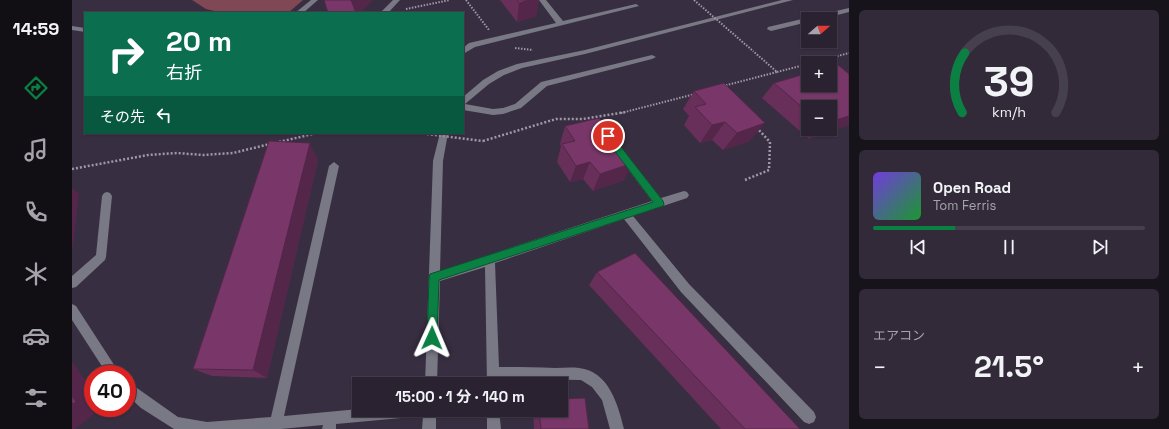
<!DOCTYPE html>
<html lang="ja">
<meta charset="utf-8">
<style>
:root{--surface:#2a2231;--page:#322a39;--text:#f1f3f6;--muted:#a5a4ab;--line:#463f4d;--accent:#0b8043}
body{margin:0;font-family:"Space Grotesk","Noto Sans JP",sans-serif;background:var(--page);color:var(--text);height:100vh;display:flex;flex-direction:column;font-size:15px;white-space:nowrap}
*{box-sizing:border-box;margin:0}
p{font-size:13px;color:var(--muted)}
.icon{flex:none;width:22px;height:22px;fill:none;stroke:currentColor;stroke-width:2;stroke-linecap:round;stroke-linejoin:round}
.map{position:relative;flex:1;overflow:hidden}
.drawer{display:flex;flex-direction:column;gap:10px;padding:10px;background:#17131b;width:320px}
.drawer>*{flex:none}
.top-card{position:absolute;left:12px;top:12px;width:380px;height:122px;border-radius:0px;box-shadow:0 1px 3px #0004,0 0 0 1px var(--line);background:#0b6e4f;color:#fff;overflow:hidden}
.needle{width:26px;rotate:70deg}
.buttons{position:absolute;left:729px;top:12px;display:grid;gap:8px}
.buttons a{display:grid;place-items:center;width:36px;height:36px;border-radius:0px;background:var(--surface);box-shadow:0 1px 3px #0004,0 0 0 1px var(--line);font-size:20px}
.speed{position:absolute;left:12px;top:365px;display:flex;gap:8px;font-size:20px;font-weight:700;text-align:center}
.speed>*{display:grid;place-content:center;width:52px;height:52px;border-radius:50%;background:var(--surface);box-shadow:0 1px 3px #0004,0 0 0 1px var(--line);line-height:1}
.speed .limit{border:6px solid #d22;background:#fff;color:#111}
.pin{position:absolute;display:grid;place-items:center;width:34px;height:34px;color:#fff;margin:-17px;border:2px solid #fff;border-radius:50%;box-shadow:0 1px 4px #0007}
.me{position:absolute;width:44px;margin:-22px;rotate:1deg;stroke-linejoin:round;filter:drop-shadow(0 0 3px #0008)}
.turn{display:flex;align-items:center;gap:14px;height:84px;padding:0 16px;font-size:18px}
.turn .icon{width:52px;height:52px;stroke-width:2.5}
.turn b{display:block;font-size:28px;line-height:34px}
.then{display:flex;align-items:center;height:38px;padding:0 16px;background:#0003;gap:8px;font-size:15px}
.big{font-size:30px;font-weight:700;line-height:1.1}
.drawer .widget{flex:1;display:flex;flex-direction:column;justify-content:center;gap:6px;min-width:0;padding:0 14px;border-radius:6px;background:var(--page)}
.drawer .dial{align-items:center;gap:0}
.dial svg{height:104px;overflow:visible;fill:none;stroke:var(--line);stroke-width:7;stroke-linecap:round;text-anchor:middle}
.dial text{fill:var(--text);stroke:none}
.song{display:flex;align-items:center;gap:12px}
.cover{width:48px;height:48px;border-radius:6px;background:linear-gradient(135deg,hsl(260 70% 55%),hsl(130 70% 35%))}
.played{height:4px;border-radius:2px;background:linear-gradient(90deg,var(--accent) 30%,var(--line) 30%)}
.keys{display:flex;justify-content:space-around;direction:ltr}
.heat{display:flex;justify-content:space-between;align-items:center;font-size:22px;direction:ltr}
.trip{position:absolute;left:280px;top:377px;width:216px;height:40px;border-radius:0px;background:var(--surface);box-shadow:0 1px 3px #0004,0 0 0 1px var(--line);font-weight:700;line-height:40px;text-align:center}
main{display:flex;flex:1;min-height:0}
.dock{display:flex;flex-direction:column;width:72px;justify-content:space-around;align-items:center;background:#110e14;color:var(--muted)}
.dock .icon{width:28px;height:28px}
.dock .current{color:var(--accent)}
.dock b{font-size:18px;color:var(--text)}
.map>svg:first-child{display:block}
.green{fill:#804854}
.lines{fill:none;stroke-linecap:round;stroke-linejoin:round}
.path-far1{stroke:#a098a7;stroke-width:2;stroke-dasharray:1.5 1.5;stroke-linecap:butt}
.path{stroke:#a098a7;stroke-width:2.5;stroke-dasharray:2 2;stroke-linecap:butt}
.minor{fill:#787984;fill-rule:evenodd}
.path-bridge-far1{stroke:#a098a7;stroke-width:2;stroke-dasharray:1.5 1.5;stroke-linecap:butt}
.path-bridge{stroke:#a098a7;stroke-width:2.5;stroke-dasharray:2 2;stroke-linecap:butt}
.wall{fill:#672f59;fill-rule:evenodd}
.shaded-wall{fill:#542649}
.building{fill:#783768;stroke:#542649}
.route{fill:#0b8043;stroke:#07532c}
</style>
<main>
<nav class="dock">
<b>14:59</b>
<svg class="icon current" aria-label="directions" viewBox="0 0 24 24"><path d="M12 3l9 9-9 9-9-9zM9 14v-3h6M13 9l2 2-2 2"/></svg>
<svg class="icon" aria-label="music" viewBox="0 0 24 24"><path d="M9 18V5l10-2v13"/><circle cx="6" cy="18" r="3"/><circle cx="16" cy="16" r="3"/></svg>
<svg class="icon" aria-label="phone" viewBox="0 0 24 24"><path d="M5 4h4l2 5-3 2q2 4 5 5l2-3 5 2v4C11 20 4 13 5 4z"/></svg>
<svg class="icon" aria-label="climate" viewBox="0 0 24 24"><path d="M12 3v18M4 7l16 10M4 17L20 7"/></svg>
<svg class="icon" aria-label="car" viewBox="0 0 24 24"><path d="M5 17H2v-5l4-1 3-4h7l3 4 3 1v5h-3M9 17h6M6 11h13"/><circle cx="7" cy="17" r="2"/><circle cx="17" cy="17" r="2"/></svg>
<svg class="icon" aria-label="filters" viewBox="0 0 24 24"><path d="M4 7h16M4 17h16"/><circle cx="9" cy="7" r="2"/><circle cx="15" cy="17" r="2"/></svg>
</nav>
<div class="map">
<svg width="777" height="429" viewBox="0 0 777 429">
<rect width="100%" height="100%" fill="#382e41"/>
<polygon class="green" points="120,0 231,0 216,13 151,13 134,9"/>
<g class="lines">
<g class="path-far1">
<polyline points="394,0 417,30"/>
<polyline points="334,9 378,0"/>
<polyline points="443,48 461,50"/>
<polyline points="739,63 777,53"/>
<polyline points="705,72 736,64"/>
<polyline points="651,86 705,72 681,51"/>
<polyline points="549,113 623,94"/>
</g>
<g class="path">
<polyline points="411,141 484,119 511,119 554,112"/>
<polyline points="207,142 245,133"/>
<polyline points="0,169 76,155 105,153 131,155 161,153 198,144"/>
<polyline points="673,180 697,170 698,142 685,128"/>
</g>
<g class="minor">
<polygon points="239,0 246,0 231,13 223,13"/>
<polygon points="321,0 328,0 316,13 308,13"/>
<polygon points="467,0 474,0 491,21 564,4 567,6 403,47 391,54 391,48 397,43 484,23"/>
<polygon points="710,0 721,0 513,54 450,68 432,75 417,84 393,104 421,109 431,108 443,104 469,82 580,55 584,57 580,59 475,86 449,108 431,114 421,115 391,110 391,97 411,80 426,71 445,64 513,50"/>
<polygon points="777,8 777,12 750,19 736,19 736,22 699,31 695,29 696,27"/>
<polygon points="0,26 13,28 13,32 0,30"/>
<path d="M 368,133 L 376,133 L 371,161 L 368,271 L 580,201 L 546,156 L 548,154 L 554,154 L 589,198 L 612,191 L 615,192 L 617,195 L 615,198 L 561,216 L 617,284 L 742,412 L 744,417 L 742,422 L 737,424 L 732,422 L 609,292 L 552,219 L 423,263 L 427,367 C 445,367 464,367 483,368 C 491,368 499,367 507,368 C 537,371 546,405 552,429 L 538,429 L 530,400 L 520,387 L 509,380 L 427,379 L 427,384 L 415,384 L 413,267 L 368,281 L 365,384 L 353,384 L 361,161 Z"/>
<polygon points="262,162 267,166 212,416 287,409 364,410 364,429 350,429 351,416 264,424 264,429 250,429 251,425 209,429 102,429 69,408 55,395 55,381 106,417 135,422 199,417 257,166"/>
<polygon points="35,192 38,193 40,196 34,257 33,260 4,287 0,288 0,276 24,255 30,196 32,193"/>
<polygon points="0,304 4,306 48,374 35,374 0,320"/>
<polygon points="415,410 427,410 429,429 415,429"/>
</g>
<polyline class="path-bridge-far1" points="622,0 681,51"/>
<polyline class="path-bridge" points="347,133 411,141"/>
</g>
<g class="wall">
<polygon points="428,0 467,0 464,16 445,22"/>
<path d="M 702,83 L 777,125 L 737,139 L 690,98 ZM 736,107 L 758,129 L 736,129 Z"/>
<polygon points="622,91 678,141 651,150 640,140 628,143 612,125 617,116 611,109"/>
<polygon points="493,126 552,180 521,191 511,179 498,182 485,162 489,146 488,144"/>
<polygon points="246,160 195,378 140,376 121,369"/>
<polygon points="525,272 728,429 649,429 517,285"/>
<polygon points="461,410 489,410 517,429 462,429"/>
</g>
<g class="shaded-wall">
<polygon points="279,0 301,0 288,13 282,13"/>
<polygon points="457,0 467,0 464,16 445,22 447,3"/>
<polygon points="777,116 777,125 737,139 747,129 758,129 758,122"/>
<polygon points="653,122 640,140 628,143 640,125"/>
<polygon points="693,123 678,141 651,150 665,133"/>
<polygon points="238,143 246,160 195,378 181,370"/>
<polygon points="518,162 511,179 498,182 504,166"/>
<polygon points="561,163 552,180 521,191 528,174"/>
<polygon points="0,188 7,194 1,247 0,247"/>
<polygon points="0,361 21,392 21,408 30,408 3,429 0,429"/>
</g>
<g class="building">
<polygon points="252,0 279,0 284,13 256,13"/>
<polygon points="445,0 457,0 447,3"/>
<polygon points="765,64 777,74 777,116 758,122 758,107 736,107 736,112 702,83 736,73 736,85 758,85 758,66"/>
<polygon points="652,83 693,123 665,133 653,122 640,125 623,107 634,104 622,91"/>
<polygon points="527,118 561,163 528,174 518,162 504,166 490,144 503,141 493,126"/>
<polygon points="197,141 238,143 181,370 121,369"/>
<polygon points="563,253 728,429 673,429 525,272"/>
<polygon points="0,396 4,402 0,404"/>
<polygon points="513,398 517,429 469,429 467,410 489,410 489,399"/>
</g>
<polygon class="route" points="536,133 539,134 591,201 592,204 591,206 367,280 365,338 364,342 360,344 356,342 355,338 357,278 358,274 581,202 533,138 533,134"/>
</svg>
<div class="buttons">
<a><svg class="needle" viewBox="-14 -14 28 28"><path d="M0-13l5 13h-10z" fill="#e53935"/><path d="M0 13l5-13h-10z" fill="#a5a4ab"/></svg></a>
<a>+</a>
<a>−</a>
</div>
<div class="speed"><div class="limit">40</div></div>
<div class="pin" style="left:536px;top:136px;background:#d93025"><svg class="icon" aria-label="arrive" viewBox="0 0 24 24"><path d="M6 21V4h12l-3 4 3 4H6"/></svg></div>
<svg class="me" style="left:360px;top:338px" viewBox="-20 -20 40 40"><path d="M0-17L14 15 0 8-14 15z" fill="#0b8043" stroke="#fff" stroke-width="4"/></svg>
<div class="trip">15:00 · 1 分 · 140 m</div>
<div class="top-card">
<div class="turn"><svg class="icon" aria-label="right" viewBox="0 0 24 24"><path d="M7 20v-9h11M14 6l5 5-5 5"/></svg><div><b>20 m</b>右折</div></div>
<div class="then">その先<svg class="icon" aria-label="left" viewBox="0 0 24 24"><path d="M17 20v-9H6M10 6l-5 5 5 5"/></svg></div>
</div>
</div>
<section class="drawer">
<div class="widget dial"><svg viewBox="0 0 100 80">
<path d="M14 69A42 42 0 1 1 86 69"/>
<path d="M14 69A42 42 0 0 1 16 23" stroke="#0b8043"/>
<text x="50" y="56" font-size="32" font-weight="700">39</text>
<text x="50" y="72" font-size="11">km/h</text>
</svg></div>
<div class="widget">
<div class="song"><i class="cover"></i><div><b>Open Road</b><p>Tom Ferris</p></div></div>
<div class="played"></div>
<div class="keys"><svg class="icon" aria-label="previous" viewBox="0 0 24 24"><path d="M18 5L8 12l10 7zM5 5v14"/></svg><svg class="icon" aria-label="pause" viewBox="0 0 24 24"><path d="M8 5v14M16 5v14"/></svg><svg class="icon" aria-label="next" viewBox="0 0 24 24"><path d="M6 5l10 7-10 7zM19 5v14"/></svg></div>
</div>
<div class="widget"><p>エアコン</p>
<div class="heat"><a>−</a><b class="big">21.5°</b><a>+</a></div>
</div>
</section>
</main>
